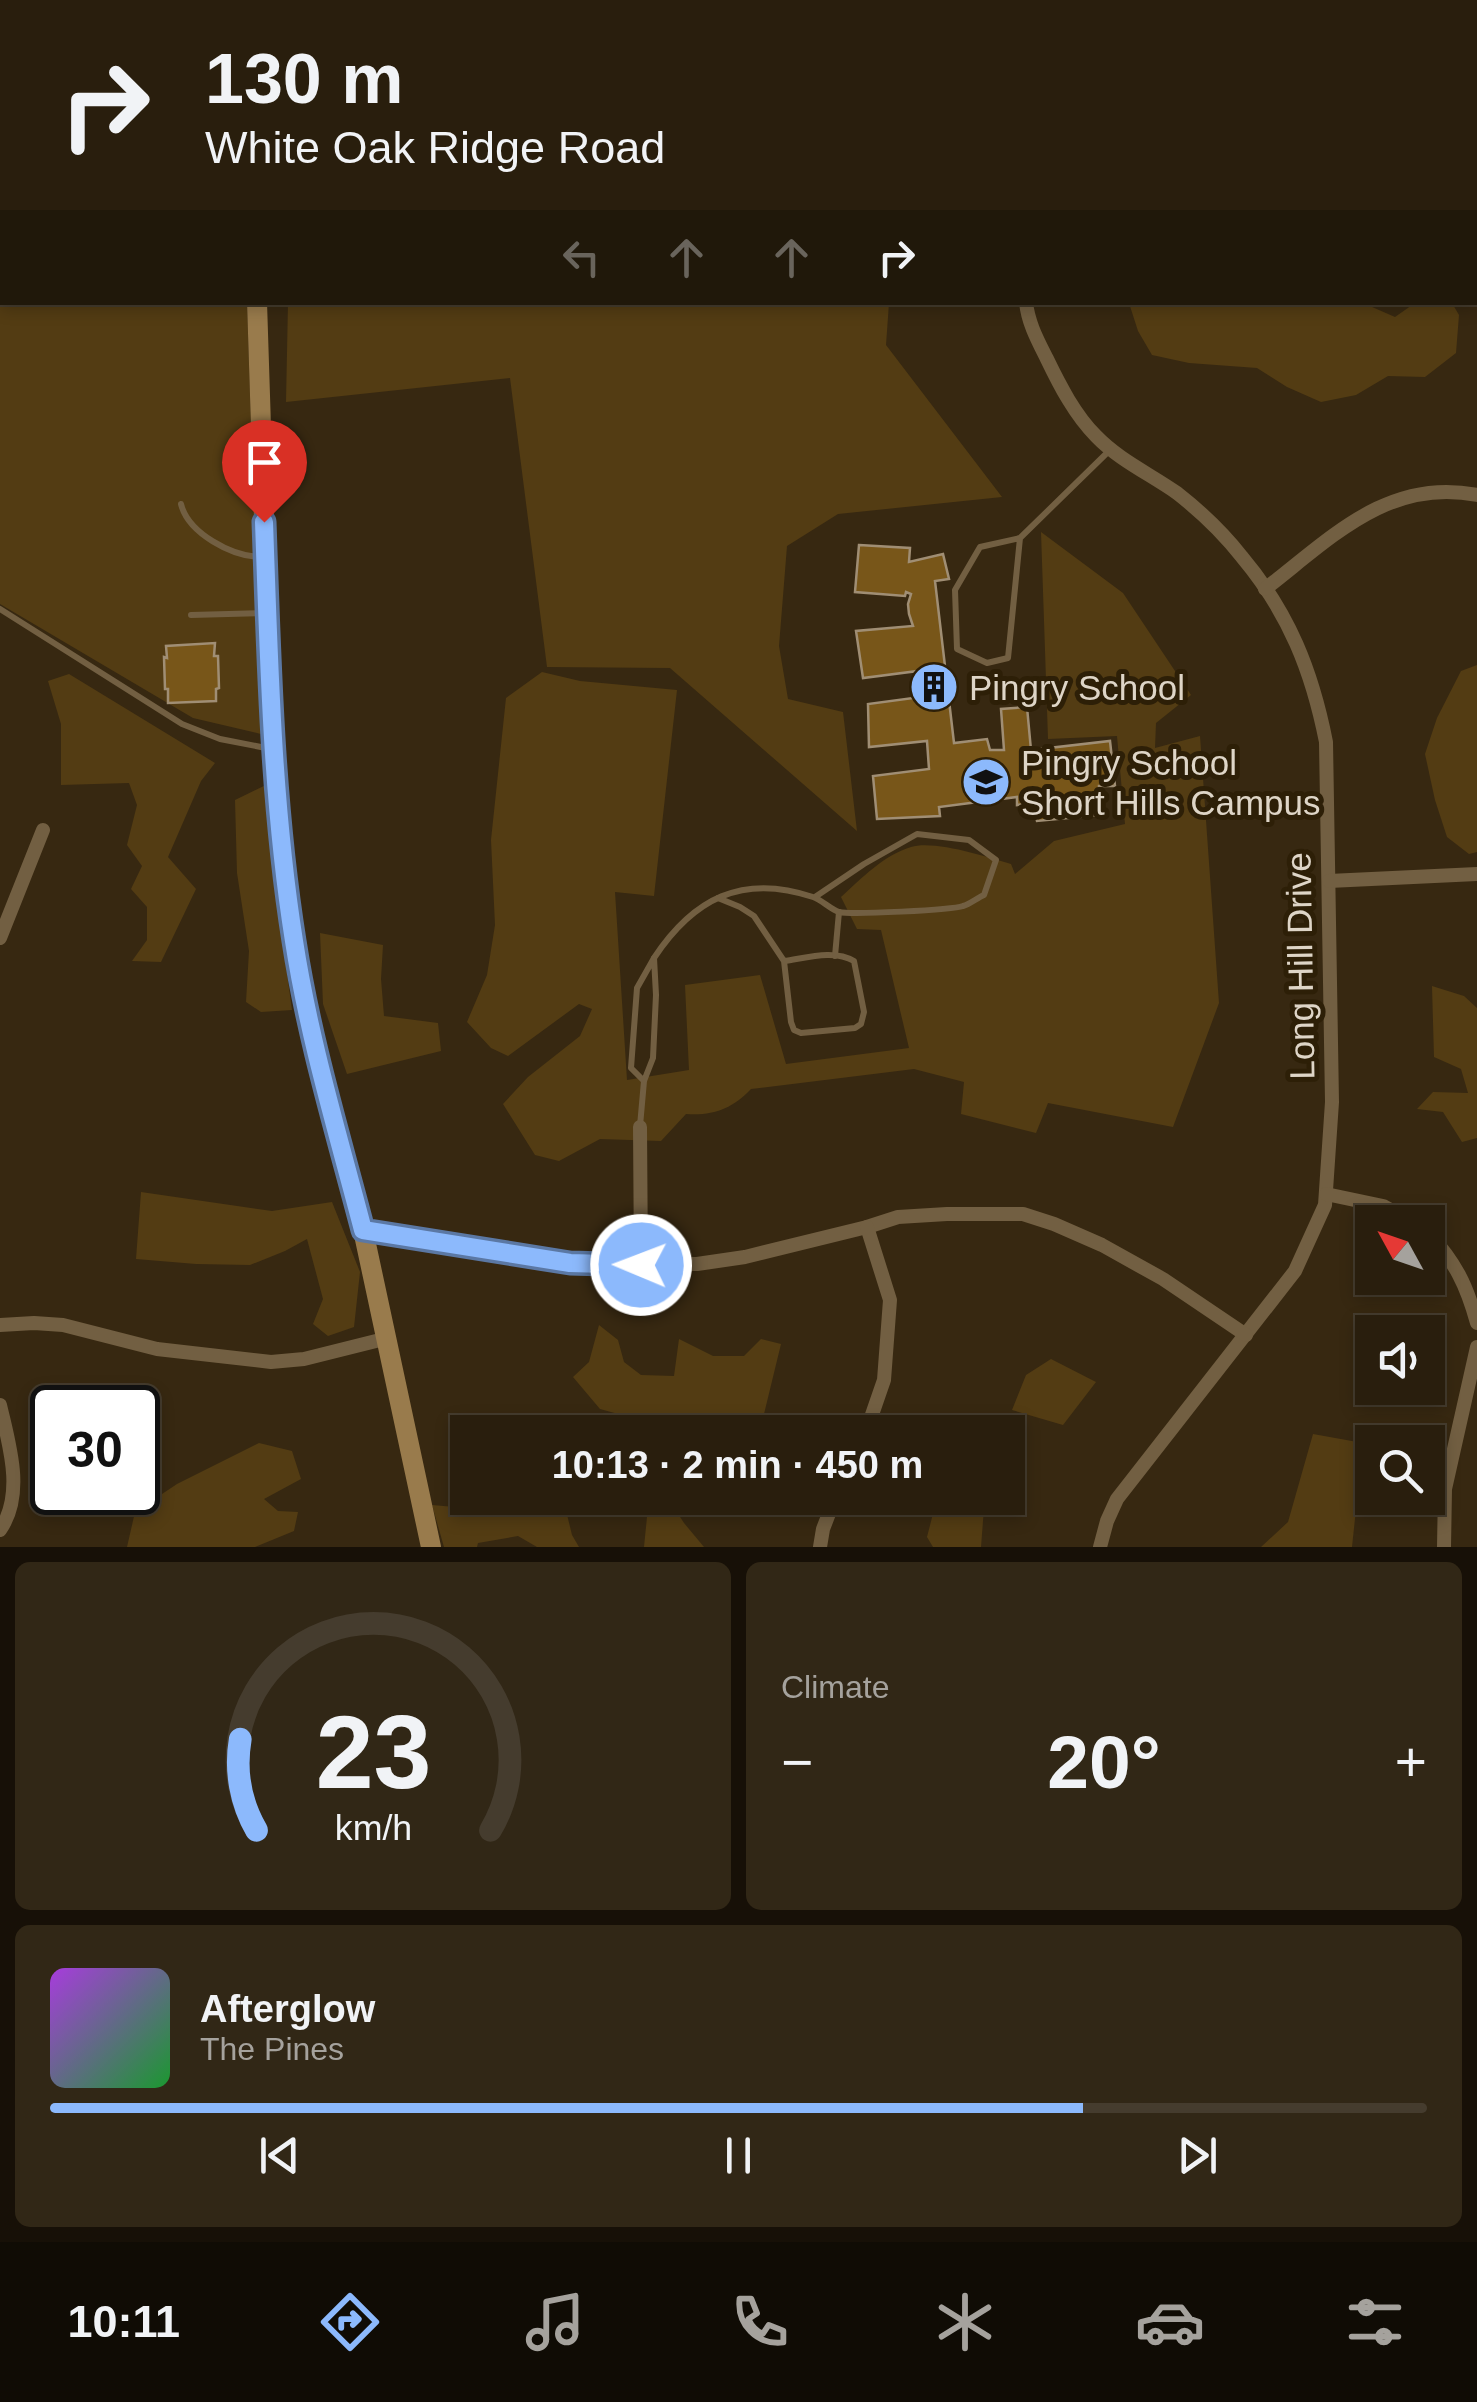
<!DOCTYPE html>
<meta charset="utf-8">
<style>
:root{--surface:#291e0d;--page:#312716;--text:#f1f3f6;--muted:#a5a29d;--line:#453c2e;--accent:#8cb9fc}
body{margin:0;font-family:Helvetica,sans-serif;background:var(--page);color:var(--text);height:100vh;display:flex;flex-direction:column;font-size:38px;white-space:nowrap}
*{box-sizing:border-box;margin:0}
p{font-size:32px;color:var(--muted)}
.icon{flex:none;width:55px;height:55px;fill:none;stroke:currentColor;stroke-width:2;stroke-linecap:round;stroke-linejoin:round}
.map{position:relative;height:1547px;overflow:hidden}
.side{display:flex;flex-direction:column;gap:15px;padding:15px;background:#171007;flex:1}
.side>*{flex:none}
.top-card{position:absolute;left:0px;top:0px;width:1478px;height:305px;box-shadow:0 5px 15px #0003,0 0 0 2px var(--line);background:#291e0d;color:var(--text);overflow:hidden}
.needle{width:65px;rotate:310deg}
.controls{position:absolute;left:1355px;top:1205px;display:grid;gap:20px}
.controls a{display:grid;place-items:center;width:90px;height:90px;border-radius:0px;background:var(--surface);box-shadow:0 5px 15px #0003,0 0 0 2px var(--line);font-size:50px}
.speed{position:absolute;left:30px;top:1385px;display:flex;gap:20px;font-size:50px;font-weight:700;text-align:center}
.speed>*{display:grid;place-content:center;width:130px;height:130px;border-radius:50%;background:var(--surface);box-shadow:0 5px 15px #0003,0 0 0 2px var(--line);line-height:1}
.speed .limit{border:5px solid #111;border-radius:15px;background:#fff;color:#111}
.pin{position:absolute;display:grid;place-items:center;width:85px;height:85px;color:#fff;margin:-102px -42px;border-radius:50% 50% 50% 0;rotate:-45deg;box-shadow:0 0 10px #0007}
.pin .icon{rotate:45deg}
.me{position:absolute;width:110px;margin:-55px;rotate:271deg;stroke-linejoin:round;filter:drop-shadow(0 0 8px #0008)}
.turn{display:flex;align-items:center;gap:35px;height:210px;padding:0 40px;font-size:45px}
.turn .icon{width:130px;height:130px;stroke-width:2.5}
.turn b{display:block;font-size:70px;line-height:85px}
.lanes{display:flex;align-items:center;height:95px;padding:0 40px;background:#0003;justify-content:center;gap:50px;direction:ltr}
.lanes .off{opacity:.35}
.big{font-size:75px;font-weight:700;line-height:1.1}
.side .card{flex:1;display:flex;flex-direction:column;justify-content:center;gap:15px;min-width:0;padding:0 35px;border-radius:15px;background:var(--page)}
.side .dial{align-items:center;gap:0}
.dial svg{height:260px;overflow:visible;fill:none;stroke:var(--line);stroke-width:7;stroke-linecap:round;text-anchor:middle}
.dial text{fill:var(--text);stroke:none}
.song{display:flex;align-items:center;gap:30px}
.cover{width:120px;height:120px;border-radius:15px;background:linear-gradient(135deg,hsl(280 70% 55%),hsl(130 70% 35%))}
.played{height:10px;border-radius:5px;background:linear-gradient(90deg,var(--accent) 75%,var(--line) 75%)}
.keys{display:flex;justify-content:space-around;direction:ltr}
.heat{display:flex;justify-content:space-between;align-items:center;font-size:55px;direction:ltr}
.side .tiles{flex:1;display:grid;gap:15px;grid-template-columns:1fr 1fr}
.card:last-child{grid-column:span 2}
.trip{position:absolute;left:450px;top:1415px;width:575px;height:100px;border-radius:0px;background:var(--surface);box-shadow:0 5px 15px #0003,0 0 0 2px var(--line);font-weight:700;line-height:100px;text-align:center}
.dock{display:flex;height:160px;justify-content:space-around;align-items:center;background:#100c05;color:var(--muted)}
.dock .icon{width:70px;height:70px}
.dock .active{color:var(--accent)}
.dock b{font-size:45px;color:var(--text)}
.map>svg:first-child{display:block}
.green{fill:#533c13}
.building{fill:#785619;stroke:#a08e74;stroke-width:2.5}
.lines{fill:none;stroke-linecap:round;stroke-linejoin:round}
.lane{stroke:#725f42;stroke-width:6}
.street{stroke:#725f42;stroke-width:14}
.secondary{stroke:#997b4c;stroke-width:20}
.route-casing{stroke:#5b78a4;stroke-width:25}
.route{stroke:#8cb9fc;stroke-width:18}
.labels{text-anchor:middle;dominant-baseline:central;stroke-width:10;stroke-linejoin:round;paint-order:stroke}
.poi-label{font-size:35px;fill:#ded5c7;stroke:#2d1f07;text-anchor:start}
.street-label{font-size:35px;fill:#ded5c7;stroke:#2d1f07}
</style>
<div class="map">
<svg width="1477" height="1547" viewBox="0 0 1477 1547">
<rect width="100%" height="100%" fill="#372811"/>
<g class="green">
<polygon points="641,0 959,0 958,2 698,2"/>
<polygon points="0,80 2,80 2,302 247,303 261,734 193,718 0,604"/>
<polygon points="288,303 889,303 886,345 1002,497 838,514 787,546 779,646 788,699 843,712 857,831 670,668 547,667 510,378 286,402"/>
<polygon points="1129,303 1363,303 1395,317 1415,303 1452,303 1459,315 1456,353 1425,377 1388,376 1356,395 1321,402 1287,387 1257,368 1189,363 1152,355 1138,331"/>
<path d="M 1041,532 L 1123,593 L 1191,695 L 1156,723 L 1155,748 L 1200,736 L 1219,1003 L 1173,1127 L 1048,1103 L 1036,1133 L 961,1114 L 964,1082 L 914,1069 L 751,1089 C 732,1109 713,1116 686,1114 L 661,1141 L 600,1139 L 559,1161 L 535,1155 L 503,1104 L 528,1077 L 580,1036 L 592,1009 L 579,1004 L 508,1056 L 491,1048 L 467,1022 L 487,975 L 495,925 L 491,840 L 506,698 L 542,672 L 580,681 L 677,690 L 654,896 L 615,892 L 627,1080 L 689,1070 L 685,985 L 760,975 L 786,1064 L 909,1048 L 881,930 L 857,929 L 841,897 C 862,878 884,855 911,847 C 935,840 987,857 1011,864 L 1015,874 L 1054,841 L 1125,824 L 1117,736 L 1048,739 Z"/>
<polygon points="1477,665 1477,852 1469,854 1447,837 1435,800 1425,754 1437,718 1461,671"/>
<polygon points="69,674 215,763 201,781 168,857 196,889 161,962 132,961 147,940 147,907 131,889 142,866 127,845 137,805 129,783 61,785 61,724 48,681"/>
<polygon points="268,784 275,886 292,1010 261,1012 246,1002 249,951 237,873 235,800"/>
<polygon points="320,933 383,945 381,979 384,1016 438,1023 441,1051 347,1074 323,1004"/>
<polygon points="1432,986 1464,996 1477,1008 1477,1138 1462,1142 1443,1112 1417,1109 1433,1092 1468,1093 1461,1069 1434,1057"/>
<polygon points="141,1192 272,1211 332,1202 360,1272 354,1327 328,1336 313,1324 323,1299 307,1239 285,1251 250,1265 196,1264 136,1259"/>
<polygon points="599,1325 618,1340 624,1362 641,1375 674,1376 679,1339 713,1356 744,1356 761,1339 781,1344 764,1414 709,1426 640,1420 600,1409 573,1377 589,1362"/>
<polygon points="1051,1359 1096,1382 1063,1425 1012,1410 1026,1375"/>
<polygon points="1313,1434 1363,1443 1352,1547 1261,1547 1288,1522"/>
<polygon points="259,1443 292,1451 301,1479 264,1499 278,1511 298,1512 294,1531 255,1547 127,1547 135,1512 177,1484"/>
<polygon points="538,1498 563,1498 572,1535 579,1547 537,1547 518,1536 478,1543 477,1547 444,1547 432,1505 455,1507 516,1506"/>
<polygon points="937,1498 997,1498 984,1508 981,1547 933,1547 927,1537"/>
<polygon points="671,1503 684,1523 704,1547 644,1547 647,1517"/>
</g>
<g class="building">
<polygon points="859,545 910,548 909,562 943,554 949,579 935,581 954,743 987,739 990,750 1004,750 1001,709 1027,707 1031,750 1110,741 1115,786 1099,786 1099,815 1037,821 1033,803 1017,805 1017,797 939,807 940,816 877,819 873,776 929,769 927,741 869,747 868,704 921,697 918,671 863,678 856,631 913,626 909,614 908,604 911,594 906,592 905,596 855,592"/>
<polygon points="215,643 214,656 218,656 219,688 216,689 216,701 168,703 168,689 165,689 164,657 167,658 166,646"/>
</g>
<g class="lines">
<g class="lane">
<path d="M 181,504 C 188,533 232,557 262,557"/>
<polyline points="1020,538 1008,658 987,663 957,649 955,590 980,547 1020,538 1111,449"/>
<polyline points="0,609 182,724 220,739 271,749"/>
<polyline points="191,615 264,613"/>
<path d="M 718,898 L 740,907 L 754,916 L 784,961 L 791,1022 L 794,1030 L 801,1033 L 855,1028 L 861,1024 L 864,1012 L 854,961 C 834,949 806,958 784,961"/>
<polyline points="835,956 839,912"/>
<path d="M 654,958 C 693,899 742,873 813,897 C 822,900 830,909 839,912 C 851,915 952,910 963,906 C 970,904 977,898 984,895 L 996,860 L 969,840 L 917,834 L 864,864 L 815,897"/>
<polyline points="640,1126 644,1081 653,1058 656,995 654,958 637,988 631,1068 644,1081"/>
</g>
<g class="street">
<polyline points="592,2 592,0"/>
<polyline points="1048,2 1048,0"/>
<path d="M 1026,302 C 1028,323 1038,341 1047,359 C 1060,386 1075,415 1096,436 C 1119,460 1150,474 1177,493 C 1200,511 1224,534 1242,557 C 1289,613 1312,671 1326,742 L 1332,1102 L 1325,1205 L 1295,1271 L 1117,1499 L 1107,1521 L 1100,1547"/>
<path d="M 1265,589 C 1330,539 1388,477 1477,495"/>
<polyline points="1329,881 1477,874"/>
<polyline points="0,938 43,830"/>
<polyline points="640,1127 641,1265"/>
<polyline points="1326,1194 1383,1206 1412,1222"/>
<polyline points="363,1230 570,1263 697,1264 745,1257 867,1227 898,1217 947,1214 1023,1214 1054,1224 1102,1245 1163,1279 1246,1335"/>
<path d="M 1428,1233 C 1455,1261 1467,1286 1477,1323"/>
<polyline points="0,1325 34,1323 63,1325 157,1349 271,1362 304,1359 384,1339"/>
<path d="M 0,1405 C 9,1444 25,1494 0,1530"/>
<polyline points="866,1432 884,1380 890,1300 867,1227"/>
<polyline points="820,1547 823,1529 835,1498"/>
<polyline points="1444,1547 1445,1489 1477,1347"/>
</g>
<g class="secondary">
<polyline points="269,2 269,0"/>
<polyline points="1475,54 1477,53"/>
<polyline points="0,58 2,58"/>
<polyline points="257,302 270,707 279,833 294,942 306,1005 363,1230 431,1547"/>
</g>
</g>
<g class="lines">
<g class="route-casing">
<path id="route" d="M 264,522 C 269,662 272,802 294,941 C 309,1039 338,1134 363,1230 L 570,1263 L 641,1265"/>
</g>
<use href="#route" class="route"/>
</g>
<defs>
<g id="building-disc" transform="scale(2.5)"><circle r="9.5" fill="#8cb9fc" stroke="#2d1f07"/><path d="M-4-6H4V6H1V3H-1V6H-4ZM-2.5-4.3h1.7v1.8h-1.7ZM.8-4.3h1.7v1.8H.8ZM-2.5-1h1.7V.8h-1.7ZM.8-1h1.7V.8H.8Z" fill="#111"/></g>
<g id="school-disc" transform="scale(2.5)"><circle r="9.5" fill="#8cb9fc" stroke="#2d1f07"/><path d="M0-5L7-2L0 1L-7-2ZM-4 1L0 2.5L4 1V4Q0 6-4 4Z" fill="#111"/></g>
</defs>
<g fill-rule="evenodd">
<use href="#building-disc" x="934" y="687"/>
<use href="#school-disc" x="986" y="782"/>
</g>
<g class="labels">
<g class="poi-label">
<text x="969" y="687">Pingry School</text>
<text x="1021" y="762">Pingry School<tspan x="1021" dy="40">Short Hills Campus</tspan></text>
</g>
<g class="street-label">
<text transform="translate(1300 966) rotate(-91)">Long Hill Drive</text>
</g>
</g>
</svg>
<div class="controls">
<a><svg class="needle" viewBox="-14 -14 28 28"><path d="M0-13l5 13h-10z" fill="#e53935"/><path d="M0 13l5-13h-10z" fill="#a5a29d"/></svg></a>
<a><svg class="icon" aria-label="sound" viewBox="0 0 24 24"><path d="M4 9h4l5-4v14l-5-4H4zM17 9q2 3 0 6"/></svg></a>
<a><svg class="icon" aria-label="search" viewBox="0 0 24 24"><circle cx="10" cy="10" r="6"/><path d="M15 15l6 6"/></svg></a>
</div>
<div class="speed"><div class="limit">30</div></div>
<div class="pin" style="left:264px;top:522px;background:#d93025"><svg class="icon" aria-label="arrive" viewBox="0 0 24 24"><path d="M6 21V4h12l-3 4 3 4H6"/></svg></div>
<svg class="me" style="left:641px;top:1265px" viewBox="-20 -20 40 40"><circle r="17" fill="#8cb9fc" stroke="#fff" stroke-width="3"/><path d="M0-11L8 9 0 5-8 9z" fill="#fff"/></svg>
<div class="trip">10:13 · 2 min · 450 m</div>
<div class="top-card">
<div class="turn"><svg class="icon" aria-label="right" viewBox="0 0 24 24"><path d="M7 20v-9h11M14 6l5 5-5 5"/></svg><div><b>130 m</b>White Oak Ridge Road</div></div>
<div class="lanes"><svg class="icon off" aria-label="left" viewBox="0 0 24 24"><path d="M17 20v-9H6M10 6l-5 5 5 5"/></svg><svg class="icon off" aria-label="ahead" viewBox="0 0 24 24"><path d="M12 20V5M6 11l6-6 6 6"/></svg><svg class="icon off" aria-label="ahead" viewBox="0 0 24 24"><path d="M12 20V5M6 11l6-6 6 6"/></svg><svg class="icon" aria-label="right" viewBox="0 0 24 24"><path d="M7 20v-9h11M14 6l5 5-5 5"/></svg></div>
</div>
</div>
<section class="side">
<div class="tiles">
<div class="card dial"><svg viewBox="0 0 100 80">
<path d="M14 69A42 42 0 1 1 86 69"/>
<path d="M14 69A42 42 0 0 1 9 41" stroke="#8cb9fc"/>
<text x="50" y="56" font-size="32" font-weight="700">23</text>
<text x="50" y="72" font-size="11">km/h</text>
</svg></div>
<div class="card"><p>Climate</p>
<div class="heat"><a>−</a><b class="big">20°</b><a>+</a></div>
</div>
<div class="card">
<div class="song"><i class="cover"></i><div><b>Afterglow</b><p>The Pines</p></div></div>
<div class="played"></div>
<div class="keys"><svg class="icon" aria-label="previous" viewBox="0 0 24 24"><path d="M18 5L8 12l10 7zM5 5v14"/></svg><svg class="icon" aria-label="pause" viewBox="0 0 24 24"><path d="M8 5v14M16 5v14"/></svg><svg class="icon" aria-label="next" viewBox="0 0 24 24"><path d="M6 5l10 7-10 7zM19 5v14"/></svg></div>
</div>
</div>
</section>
<nav class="dock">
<b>10:11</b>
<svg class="icon active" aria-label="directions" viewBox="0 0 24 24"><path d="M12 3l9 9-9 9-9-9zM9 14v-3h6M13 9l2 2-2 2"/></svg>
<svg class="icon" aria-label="music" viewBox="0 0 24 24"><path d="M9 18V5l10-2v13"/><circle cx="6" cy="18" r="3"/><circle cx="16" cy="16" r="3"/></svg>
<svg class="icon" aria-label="phone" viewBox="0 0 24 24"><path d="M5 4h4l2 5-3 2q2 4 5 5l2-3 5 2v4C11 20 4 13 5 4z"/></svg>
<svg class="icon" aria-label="climate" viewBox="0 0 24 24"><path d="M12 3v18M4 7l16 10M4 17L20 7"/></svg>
<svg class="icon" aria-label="car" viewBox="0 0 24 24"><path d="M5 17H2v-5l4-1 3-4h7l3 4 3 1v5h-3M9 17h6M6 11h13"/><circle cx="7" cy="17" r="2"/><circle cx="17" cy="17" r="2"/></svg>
<svg class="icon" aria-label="filters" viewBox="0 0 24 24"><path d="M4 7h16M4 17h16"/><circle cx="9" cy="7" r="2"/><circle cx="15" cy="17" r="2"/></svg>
</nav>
